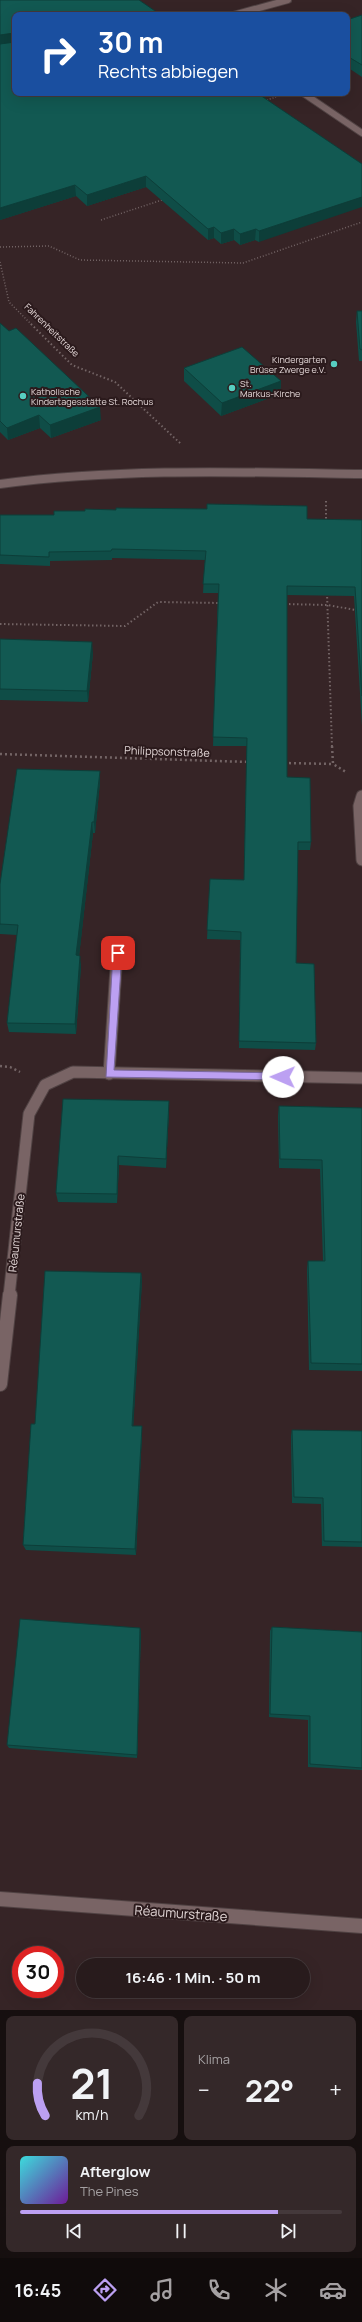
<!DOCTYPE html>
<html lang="de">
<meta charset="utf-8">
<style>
:root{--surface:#281b1c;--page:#342829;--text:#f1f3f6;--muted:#a5a1a3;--line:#44393b;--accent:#bca0f2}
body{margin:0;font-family:Manrope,sans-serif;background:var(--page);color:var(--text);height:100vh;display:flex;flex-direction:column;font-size:15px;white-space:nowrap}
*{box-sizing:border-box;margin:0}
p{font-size:13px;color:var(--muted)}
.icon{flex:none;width:22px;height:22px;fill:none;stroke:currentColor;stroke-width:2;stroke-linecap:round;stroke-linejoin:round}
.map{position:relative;height:2010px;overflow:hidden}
.details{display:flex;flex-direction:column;gap:6px;padding:6px;background:#160f0f;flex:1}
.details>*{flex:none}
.banner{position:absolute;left:12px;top:12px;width:338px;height:84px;border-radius:8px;box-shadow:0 4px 16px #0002,0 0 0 1px var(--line);background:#1a4fa0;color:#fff;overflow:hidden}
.speed{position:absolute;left:12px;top:1946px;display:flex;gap:8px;font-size:20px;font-weight:700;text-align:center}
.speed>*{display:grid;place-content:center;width:52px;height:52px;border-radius:50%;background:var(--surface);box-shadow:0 4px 16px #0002,0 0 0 1px var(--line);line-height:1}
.speed .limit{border:6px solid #d22;background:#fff;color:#111}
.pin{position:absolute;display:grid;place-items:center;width:34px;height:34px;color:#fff;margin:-17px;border-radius:8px;box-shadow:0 2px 6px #0006}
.me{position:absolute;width:44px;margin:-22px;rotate:271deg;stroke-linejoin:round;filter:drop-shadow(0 0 3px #0008)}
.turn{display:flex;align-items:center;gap:14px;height:84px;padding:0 20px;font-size:18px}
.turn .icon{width:52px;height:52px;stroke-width:2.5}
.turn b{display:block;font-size:28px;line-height:34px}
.big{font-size:30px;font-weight:700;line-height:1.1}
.details .widget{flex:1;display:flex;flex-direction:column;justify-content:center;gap:6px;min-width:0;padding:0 14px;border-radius:8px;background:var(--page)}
.details .dial{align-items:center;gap:0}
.dial svg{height:104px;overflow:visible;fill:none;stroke:var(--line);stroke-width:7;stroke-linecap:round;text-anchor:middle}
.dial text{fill:var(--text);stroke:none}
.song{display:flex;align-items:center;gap:12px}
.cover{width:48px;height:48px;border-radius:6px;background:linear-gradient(135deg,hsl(180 70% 55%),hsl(280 70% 35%))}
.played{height:4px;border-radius:2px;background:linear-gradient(90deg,var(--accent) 80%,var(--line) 80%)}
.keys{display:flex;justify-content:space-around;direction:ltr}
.heat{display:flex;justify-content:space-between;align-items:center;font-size:22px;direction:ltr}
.details .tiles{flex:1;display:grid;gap:6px;grid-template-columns:1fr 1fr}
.widget:last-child{grid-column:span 2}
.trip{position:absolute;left:76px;top:1958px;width:234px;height:40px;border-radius:20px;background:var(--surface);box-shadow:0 4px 16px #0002,0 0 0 1px var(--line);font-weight:700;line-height:40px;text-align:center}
.tab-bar{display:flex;height:64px;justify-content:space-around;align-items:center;background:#100b0b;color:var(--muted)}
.tab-bar .icon{width:28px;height:28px}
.tab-bar .current{color:var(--accent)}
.tab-bar b{font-size:18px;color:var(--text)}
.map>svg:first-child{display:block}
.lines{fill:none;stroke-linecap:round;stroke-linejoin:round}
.service-casing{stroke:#504243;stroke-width:13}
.minor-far3-casing{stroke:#504243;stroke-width:8}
.minor-far2-casing{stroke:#504243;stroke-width:10}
.minor-far1-casing{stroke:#504243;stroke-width:13}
.minor-casing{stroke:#504243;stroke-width:16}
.path-far2{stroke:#736465;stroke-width:1.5;stroke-dasharray:1 2;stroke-linecap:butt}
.path-far1{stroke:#736465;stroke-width:2;stroke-dasharray:1.5 2.5;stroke-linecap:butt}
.path{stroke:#736465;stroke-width:2.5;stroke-dasharray:2 3;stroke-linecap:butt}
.service{stroke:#796465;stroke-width:11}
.minor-far3{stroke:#796465;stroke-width:6}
.minor-far2{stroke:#796465;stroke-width:8}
.minor-far1{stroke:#796465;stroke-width:11}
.minor{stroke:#796465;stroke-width:14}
.wall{fill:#0f4d47}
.shaded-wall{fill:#0d3e39}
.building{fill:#125952;stroke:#0d3e39}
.route{fill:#bca0f2;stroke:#7a689d}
.poi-dot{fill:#57cec1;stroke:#2b1a1c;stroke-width:1.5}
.labels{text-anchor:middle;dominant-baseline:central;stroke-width:4;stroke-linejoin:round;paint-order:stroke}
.far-street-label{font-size:9px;fill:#e3d7d7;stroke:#2b1a1c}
.far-poi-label{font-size:9px;fill:#e3d7d7;stroke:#2b1a1c;text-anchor:start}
.street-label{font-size:11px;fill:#e3d7d7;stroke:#2b1a1c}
.near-street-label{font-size:13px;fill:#e3d7d7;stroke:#2b1a1c}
</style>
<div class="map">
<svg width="362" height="2010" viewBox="0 0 362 2010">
<rect width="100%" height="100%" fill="#362426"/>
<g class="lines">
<g class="service-casing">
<polyline id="service" points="109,1074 117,953"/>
</g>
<g class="minor-far3-casing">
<g id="minor-far3">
<polyline points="233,15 288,0"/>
<polyline points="303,93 362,133"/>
</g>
</g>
<g class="minor-far2-casing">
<path id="minor-far2" d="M 0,484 C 121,468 241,472 362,474"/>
</g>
<g class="minor-far1-casing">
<g id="minor-far1">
<polyline points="362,796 359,806 362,860"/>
<polyline points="9,1296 29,1114 45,1085 73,1072 362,1078"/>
</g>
</g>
<g class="minor-casing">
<g id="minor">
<polyline points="0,1384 10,1295"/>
<polyline points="0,1899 362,1926"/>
</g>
</g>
<g class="path-far2">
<polyline points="264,101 276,97"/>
<polyline points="101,220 165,199"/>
<polyline points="0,247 49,246 80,260 243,263 362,222"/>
<polyline points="0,262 9,302 32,325"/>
</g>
<g class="path-far1">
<polyline points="31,324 72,365 115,382 181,444"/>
<polyline points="326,501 326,522"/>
<polyline points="327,593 332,747"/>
<polyline points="285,604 327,605 362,611"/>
<polyline points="0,624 125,626 158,602 220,603"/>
</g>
<g class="path">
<polyline points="332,746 333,764 346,772"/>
<polyline points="0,754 249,762"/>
<polyline points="284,763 333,764"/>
<polyline points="0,1066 10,1067 20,1072"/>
</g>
<use href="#service" class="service"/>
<use href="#minor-far3" class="minor-far3"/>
<use href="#minor-far2" class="minor-far2"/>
<use href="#minor-far1" class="minor-far1"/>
<use href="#minor" class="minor"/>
</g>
<g class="wall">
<polygon points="15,15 15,93 266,93 265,98 264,98 362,164 259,242 255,240 240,245 234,240 221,244 214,238 208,240 146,187 87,206 76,196 0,220"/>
<polygon points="362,15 362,77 347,67 347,20"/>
<polygon points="357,311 362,311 362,361 359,361 356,322"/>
<polygon points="0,323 101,420 51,438 40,428 8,440 0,432"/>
<polygon points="184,368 281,381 280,394 221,416 184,381"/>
<polygon points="0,515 362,520 362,726 354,596 287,595 287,777 311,842 310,850 298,850 296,963 316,1043 315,1050 239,1048 240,940 207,939 210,879 244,880 247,746 213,746 218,593 203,593 205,560 112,558 112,560 50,561 50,566 0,564"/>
<polygon points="0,639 93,653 88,702 0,700"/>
<polygon points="100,771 100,782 95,833 93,833 79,956 81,966 76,1034 9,1032 7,1023 17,935 0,934 0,884"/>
<polygon points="279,1106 362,1108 362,1371 309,1370 307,1269 308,1261 323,1261 320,1169 279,1168 278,1116"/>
<polygon points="169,1110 166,1168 119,1165 117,1203 58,1202 56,1193"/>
<polygon points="141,1273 142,1281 133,1426 142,1426 142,1433 136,1555 26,1550 23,1545 35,1424"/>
<polygon points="292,1430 362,1431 362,1547 322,1546 321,1504 292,1503 291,1436"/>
<polygon points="272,1627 362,1632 362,1770 308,1767 308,1720 269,1717 270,1631"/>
<polygon points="141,1632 137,1758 9,1748 7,1745"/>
</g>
<g class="shaded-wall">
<polygon points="14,33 15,43 0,46 0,35"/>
<polygon points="254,93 266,93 265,98 254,102"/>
<polygon points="146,176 146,187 87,206 87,195"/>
<polygon points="75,185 76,196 0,220 0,208"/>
<polygon points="362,197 362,207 259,242 259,231"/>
<polygon points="214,227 214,238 208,240 208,229"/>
<polygon points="234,229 234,240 221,244 221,233"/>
<polygon points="256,229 255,240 240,245 240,234"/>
<polygon points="281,381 280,394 221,416 222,403"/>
<polygon points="100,407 101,420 51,438 50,425"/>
<polygon points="39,415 40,428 8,440 7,428"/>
<polygon points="92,642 93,653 88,702 87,691"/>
<polygon points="100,771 100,782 95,833 94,822"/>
<polygon points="92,822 93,833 78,966 76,955"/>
<polygon points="80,956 81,966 76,1034 75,1024"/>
<polygon points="169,1101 169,1110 166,1168 166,1159"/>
<polygon points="118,1156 119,1165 117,1203 117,1194"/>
<polygon points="141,1273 142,1281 133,1432 132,1426"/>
<polygon points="142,1426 142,1433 136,1555 135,1549"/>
<polygon points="140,1628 141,1632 137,1758 137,1755"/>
</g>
<g class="building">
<polygon points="0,0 139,0 161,15 15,15 15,34 14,33 0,35"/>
<polygon points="362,15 362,65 347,56 347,20"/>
<polygon points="15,42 15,93 257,93 362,164 362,197 259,231 256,229 240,234 234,229 221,233 214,227 208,229 146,176 87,195 75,185 0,208 0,44"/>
<polygon points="357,311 362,311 362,350 360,349"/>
<polygon points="0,323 9,331 16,328 100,407 50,425 39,415 7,428 0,421"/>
<polygon points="242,347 281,381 222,403 184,368"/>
<polygon points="207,504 307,506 307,519 362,520 362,696 355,587 287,586 287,777 310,778 311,842 298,842 296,963 314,964 316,1043 239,1041 241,932 207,930 210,879 244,880 247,738 213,737 219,584 203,584 206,551 112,549 111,551 49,552 49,557 0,555 0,515 54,515 54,511 85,511 85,509 116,510 116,508 207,509"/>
<polygon points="0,639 92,642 87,691 0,689"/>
<polygon points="17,769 100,771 94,822 92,822 76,955 80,956 75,1024 7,1023 18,925 0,924 0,884"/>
<polygon points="63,1099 169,1101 166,1159 118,1156 117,1194 56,1193"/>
<polygon points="279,1106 362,1108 362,1364 311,1363 308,1261 325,1261 322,1160 280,1159"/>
<polygon points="45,1271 141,1273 132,1426 142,1426 135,1549 23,1545 31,1424 35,1424"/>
<polygon points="292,1430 362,1431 362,1542 324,1541 323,1498 294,1497"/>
<polygon points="20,1619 140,1628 137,1755 7,1745"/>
<polygon points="272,1627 362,1632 362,1768 310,1764 310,1716 270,1714"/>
</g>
<polygon class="route" points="118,949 122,953 114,1070 283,1073 288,1077 286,1080 106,1077 113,953"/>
<g class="poi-dot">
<circle cx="334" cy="364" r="4"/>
<circle cx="232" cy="388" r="4"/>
<circle cx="23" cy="396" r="4"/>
</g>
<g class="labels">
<g class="far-street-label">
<text transform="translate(52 330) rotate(44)">Fahrenheitstraße</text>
</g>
<g class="far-poi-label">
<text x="326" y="359" text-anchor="end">Kindergarten<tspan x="326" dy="10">Brüser Zwerge e.V.</tspan></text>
<text x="240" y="383">St.<tspan x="240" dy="10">Markus-Kirche</tspan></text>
<text x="31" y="391">Katholische<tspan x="31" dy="10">Kindertagesstätte St. Rochus</tspan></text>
</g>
<g class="street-label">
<text transform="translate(167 751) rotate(2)">Philippsonstraße</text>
<text transform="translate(16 1233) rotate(-84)">Réaumurstraße</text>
</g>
<g class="near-street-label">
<text transform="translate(181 1913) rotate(4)">Réaumurstraße</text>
</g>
</g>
</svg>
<div class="speed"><div class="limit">30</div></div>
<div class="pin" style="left:118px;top:953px;background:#d93025"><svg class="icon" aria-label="arrive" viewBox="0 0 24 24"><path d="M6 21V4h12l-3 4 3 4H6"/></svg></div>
<svg class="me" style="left:283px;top:1077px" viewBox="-20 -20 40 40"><circle r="19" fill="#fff"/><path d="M0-13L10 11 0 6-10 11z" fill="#bca0f2"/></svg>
<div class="trip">16:46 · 1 Min. · 50 m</div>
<div class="banner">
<div class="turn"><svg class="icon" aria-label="right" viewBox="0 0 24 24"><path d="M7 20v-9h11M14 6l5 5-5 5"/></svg><div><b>30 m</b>Rechts abbiegen</div></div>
</div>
</div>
<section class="details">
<div class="tiles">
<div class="widget dial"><svg viewBox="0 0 100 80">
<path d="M14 69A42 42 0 1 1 86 69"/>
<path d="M14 69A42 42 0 0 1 8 44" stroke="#bca0f2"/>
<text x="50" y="56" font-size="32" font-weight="700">21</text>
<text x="50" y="72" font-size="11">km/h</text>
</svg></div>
<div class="widget"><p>Klima</p>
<div class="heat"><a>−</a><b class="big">22°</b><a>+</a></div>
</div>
<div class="widget">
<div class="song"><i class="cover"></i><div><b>Afterglow</b><p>The Pines</p></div></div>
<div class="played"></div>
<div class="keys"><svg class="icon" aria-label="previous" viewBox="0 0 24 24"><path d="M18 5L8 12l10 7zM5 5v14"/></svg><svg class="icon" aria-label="pause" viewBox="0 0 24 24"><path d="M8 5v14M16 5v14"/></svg><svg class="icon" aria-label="next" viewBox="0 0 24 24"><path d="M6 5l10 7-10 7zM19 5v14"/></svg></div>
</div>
</div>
</section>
<nav class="tab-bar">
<b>16:45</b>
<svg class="icon current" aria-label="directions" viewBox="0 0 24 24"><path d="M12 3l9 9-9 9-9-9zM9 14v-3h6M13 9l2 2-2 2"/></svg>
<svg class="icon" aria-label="music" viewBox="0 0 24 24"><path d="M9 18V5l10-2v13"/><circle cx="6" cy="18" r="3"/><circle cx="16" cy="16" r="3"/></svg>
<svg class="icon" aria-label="phone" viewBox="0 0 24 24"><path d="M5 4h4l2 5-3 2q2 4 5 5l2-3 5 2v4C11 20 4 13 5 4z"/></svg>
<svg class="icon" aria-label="climate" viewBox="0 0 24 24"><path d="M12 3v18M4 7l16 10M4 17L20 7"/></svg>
<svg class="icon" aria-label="car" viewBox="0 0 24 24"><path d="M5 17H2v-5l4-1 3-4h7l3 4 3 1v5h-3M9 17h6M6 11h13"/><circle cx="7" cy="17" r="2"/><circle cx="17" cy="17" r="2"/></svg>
</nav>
